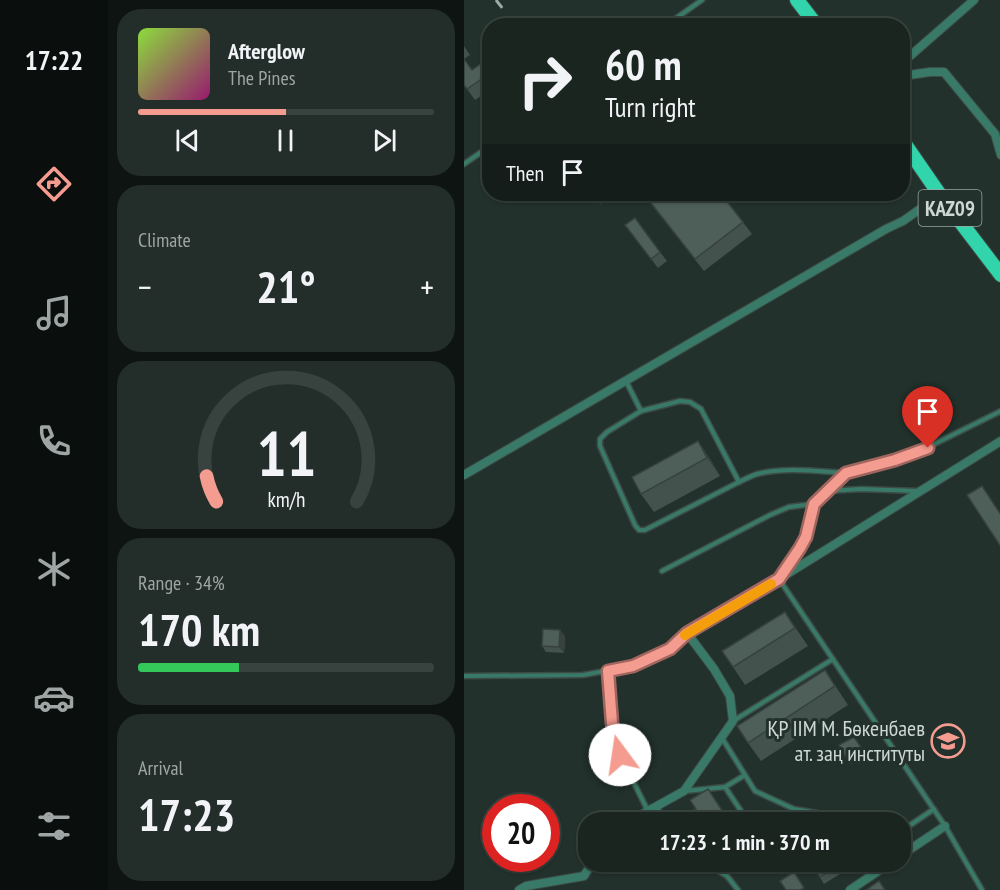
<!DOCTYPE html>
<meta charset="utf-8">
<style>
:root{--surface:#1a2520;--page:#232d29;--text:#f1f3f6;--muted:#9fa5a5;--line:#38423e;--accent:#f59c91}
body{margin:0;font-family:"PT Sans Narrow",sans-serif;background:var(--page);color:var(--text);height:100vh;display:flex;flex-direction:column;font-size:22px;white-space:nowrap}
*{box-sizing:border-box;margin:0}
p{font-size:20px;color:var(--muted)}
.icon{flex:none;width:33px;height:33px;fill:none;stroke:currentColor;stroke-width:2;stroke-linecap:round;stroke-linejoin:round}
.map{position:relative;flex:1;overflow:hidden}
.panel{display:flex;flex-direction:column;gap:9px;padding:9px;background:#0e1412;width:356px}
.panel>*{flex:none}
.top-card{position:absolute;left:18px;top:18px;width:428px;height:183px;border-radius:24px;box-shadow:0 2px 4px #0004,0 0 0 2px var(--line);background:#1a2520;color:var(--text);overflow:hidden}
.speed{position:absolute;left:18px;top:794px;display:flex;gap:12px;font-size:30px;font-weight:700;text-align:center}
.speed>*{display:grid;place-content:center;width:78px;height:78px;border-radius:50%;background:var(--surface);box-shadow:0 2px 4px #0004,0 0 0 2px var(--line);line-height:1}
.speed .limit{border:9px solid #d22;background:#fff;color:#111}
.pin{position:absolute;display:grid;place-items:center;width:51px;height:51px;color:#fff;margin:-62px -26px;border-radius:50% 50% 50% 0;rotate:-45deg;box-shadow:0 0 6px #0007}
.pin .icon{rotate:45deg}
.me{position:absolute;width:66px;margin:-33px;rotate:346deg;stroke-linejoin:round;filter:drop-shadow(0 0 4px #0008)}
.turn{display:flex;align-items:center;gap:21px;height:126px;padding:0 24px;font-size:27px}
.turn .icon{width:78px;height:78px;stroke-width:2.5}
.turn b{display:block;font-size:42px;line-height:51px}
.then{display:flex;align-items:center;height:57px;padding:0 24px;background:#0003;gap:12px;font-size:22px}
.big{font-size:45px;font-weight:700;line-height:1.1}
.panel .tile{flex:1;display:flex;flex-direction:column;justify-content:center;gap:9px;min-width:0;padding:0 21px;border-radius:24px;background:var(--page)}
.panel .dial{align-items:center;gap:0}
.dial svg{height:156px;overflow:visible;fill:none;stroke:var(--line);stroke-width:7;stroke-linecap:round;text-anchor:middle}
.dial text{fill:var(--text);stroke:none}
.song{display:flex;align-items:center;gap:18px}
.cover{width:72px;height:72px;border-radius:9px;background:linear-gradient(135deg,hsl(90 70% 55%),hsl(320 70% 35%))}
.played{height:6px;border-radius:3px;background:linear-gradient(90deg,var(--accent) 50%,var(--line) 50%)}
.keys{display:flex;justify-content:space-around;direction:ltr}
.heat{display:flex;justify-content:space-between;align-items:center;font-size:33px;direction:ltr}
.charge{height:9px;border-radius:4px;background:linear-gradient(90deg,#34c759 34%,var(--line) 0)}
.trip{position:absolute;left:114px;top:812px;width:333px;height:60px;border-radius:24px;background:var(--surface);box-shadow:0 2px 4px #0004,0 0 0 2px var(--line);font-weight:700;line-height:60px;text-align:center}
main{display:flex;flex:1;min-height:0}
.tab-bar{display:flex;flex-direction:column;width:108px;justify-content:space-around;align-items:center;background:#0a0f0d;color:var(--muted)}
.tab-bar .icon{width:42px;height:42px}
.tab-bar .on{color:var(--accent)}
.tab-bar b{font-size:27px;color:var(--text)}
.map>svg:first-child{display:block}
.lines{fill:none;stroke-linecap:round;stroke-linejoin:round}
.service-casing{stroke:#3d4c46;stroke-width:7}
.minor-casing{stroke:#3d4c46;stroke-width:10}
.trunk-casing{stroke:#3d4c46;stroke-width:16}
.service{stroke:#387a67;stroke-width:4}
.minor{stroke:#387a67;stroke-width:8}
.trunk{stroke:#32d4ac;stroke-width:14}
.rail{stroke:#9faaa6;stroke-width:3;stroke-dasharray:10 10;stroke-linecap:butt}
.wall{fill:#43524d}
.shaded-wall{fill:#37423e}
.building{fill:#4e5f59;stroke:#37423e;stroke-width:1.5}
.route-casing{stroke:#9f655e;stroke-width:15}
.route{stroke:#f59c91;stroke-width:10}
.slow{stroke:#f59e0b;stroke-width:10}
.labels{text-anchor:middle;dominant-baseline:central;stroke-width:6;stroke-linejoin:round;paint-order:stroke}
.shield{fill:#22312b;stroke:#9aa5a1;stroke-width:1.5}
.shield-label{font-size:21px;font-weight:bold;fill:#cdd7d3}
.poi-label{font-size:22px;fill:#cdd7d3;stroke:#22312b;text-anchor:end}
</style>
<main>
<nav class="tab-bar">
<b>17:22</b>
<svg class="icon on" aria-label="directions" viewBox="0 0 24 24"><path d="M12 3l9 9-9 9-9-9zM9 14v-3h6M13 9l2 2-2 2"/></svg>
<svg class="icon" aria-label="music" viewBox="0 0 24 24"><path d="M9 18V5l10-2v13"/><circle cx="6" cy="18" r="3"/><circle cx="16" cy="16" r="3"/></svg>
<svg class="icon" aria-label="phone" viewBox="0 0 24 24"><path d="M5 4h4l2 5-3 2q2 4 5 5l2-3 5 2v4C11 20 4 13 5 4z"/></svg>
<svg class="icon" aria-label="climate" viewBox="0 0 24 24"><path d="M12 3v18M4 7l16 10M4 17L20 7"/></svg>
<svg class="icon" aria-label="car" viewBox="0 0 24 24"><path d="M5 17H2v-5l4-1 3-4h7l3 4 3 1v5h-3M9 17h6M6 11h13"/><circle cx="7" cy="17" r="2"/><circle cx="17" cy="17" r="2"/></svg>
<svg class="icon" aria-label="filters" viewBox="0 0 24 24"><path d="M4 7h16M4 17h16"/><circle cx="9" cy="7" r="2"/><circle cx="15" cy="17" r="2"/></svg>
</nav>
<section class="panel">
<div class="tile">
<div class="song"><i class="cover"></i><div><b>Afterglow</b><p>The Pines</p></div></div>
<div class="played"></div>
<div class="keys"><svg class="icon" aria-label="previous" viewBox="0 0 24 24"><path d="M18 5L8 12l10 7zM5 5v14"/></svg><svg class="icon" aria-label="pause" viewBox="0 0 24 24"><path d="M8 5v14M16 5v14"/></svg><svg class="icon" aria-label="next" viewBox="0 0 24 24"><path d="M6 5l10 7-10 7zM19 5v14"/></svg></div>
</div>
<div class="tile"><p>Climate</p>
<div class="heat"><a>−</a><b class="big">21°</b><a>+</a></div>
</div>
<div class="tile dial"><svg viewBox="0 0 100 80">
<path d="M14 69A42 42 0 1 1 86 69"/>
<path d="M14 69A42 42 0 0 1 9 56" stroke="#f59c91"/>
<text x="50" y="56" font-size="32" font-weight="700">11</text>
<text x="50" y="72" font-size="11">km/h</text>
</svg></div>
<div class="tile"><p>Range · 34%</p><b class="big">170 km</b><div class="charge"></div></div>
<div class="tile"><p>Arrival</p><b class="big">17:23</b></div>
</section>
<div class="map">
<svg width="537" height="890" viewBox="0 0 537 890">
<rect width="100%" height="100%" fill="#22312b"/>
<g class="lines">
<g class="service-casing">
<g id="service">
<polyline points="201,26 238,0"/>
<polyline points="0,164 26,146"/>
<polyline points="162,381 177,411"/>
<polygon points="216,401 226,402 237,409 275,482 181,530 175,530 171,525 136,446 136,439 143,432 177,411"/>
<path d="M 275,482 C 281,479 287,476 293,474 C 321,467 352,471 381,473"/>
<polyline points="363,491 397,489 454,491"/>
<polyline points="198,571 306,515 325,507 349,504 382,473 450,454 537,411"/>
<polyline points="319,573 336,548 342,537 349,504"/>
<polyline points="315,579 481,826 518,890"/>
<polyline points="144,671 148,723 156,755 184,811"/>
<polyline points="0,676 119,675 169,666 206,649 223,634"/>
<polyline points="269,721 369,659"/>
<polyline points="258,738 291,791 330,809 370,816 375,822"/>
<polyline points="261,787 281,775"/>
<polyline points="221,791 261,787 277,811"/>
<polyline points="193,807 202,822"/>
<polyline points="436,832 470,809"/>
<polyline points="237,861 263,876 274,890"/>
</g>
</g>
<g class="minor-casing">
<g id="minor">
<polyline points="438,63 510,0"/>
<polyline points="438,76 466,72 480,72 531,134 537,155"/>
<polyline points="0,475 422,229 439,221 476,195"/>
<polyline points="164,822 220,791 269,721 266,696 250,669 223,633 315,579 537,441"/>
<polyline points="436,856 481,826"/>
<polyline points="55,890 62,886 120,876 129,861"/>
<polyline points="386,890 429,861"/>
</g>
</g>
<g class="trunk-casing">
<g id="trunk">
<polyline points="333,0 353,26"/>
<polyline points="438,140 476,195 537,275"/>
</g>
</g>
<use href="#service" class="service"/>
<use href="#minor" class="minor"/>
<use href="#trunk" class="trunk"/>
<polyline class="rail" points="32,0 43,14"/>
</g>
<g class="wall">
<polygon points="0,46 6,55 0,59 8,70 26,65 26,90 11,100 0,85"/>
<polygon points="128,194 149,194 136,204"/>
<polygon points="179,194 257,194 288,234 240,271"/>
<polygon points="281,194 298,194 287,201"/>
<polygon points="161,225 196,252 203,261 194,268"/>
<polygon points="234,441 246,459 256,476 190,512 177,494"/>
<polygon points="321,612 344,646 281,685 269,667"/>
<polygon points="101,636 100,653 82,652 78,646"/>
<polygon points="361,670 384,705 297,761 284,743"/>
<polygon points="390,737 402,756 387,764 382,758"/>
<polygon points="244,789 266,822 232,822 232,809"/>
<polygon points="368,861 376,874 360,884 348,865"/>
</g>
<g class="shaded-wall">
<polygon points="234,441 246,459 256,476 243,458"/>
<polygon points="321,612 333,630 344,646 331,628"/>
<polygon points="96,630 101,636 100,653 95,647"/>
</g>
<g class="building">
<polygon points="0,59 8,70 22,60 26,65 26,73 3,89 0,85"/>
<polygon points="128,194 138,194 132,198"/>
<polygon points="180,194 257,194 279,222 231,259"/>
<polygon points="171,218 196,252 187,259 161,225"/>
<polygon points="234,441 243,458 177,494 168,477"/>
<polygon points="518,486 537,515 537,547 503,495"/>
<polygon points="321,612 331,628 269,667 258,651"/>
<polygon points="79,629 96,630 95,647 78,646"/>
<polygon points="361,670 371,686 284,743 273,726"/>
<polygon points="390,737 398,749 382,758 375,745"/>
<polygon points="244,789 259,812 243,822 232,822 225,812 232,809 226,800"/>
<polygon points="354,861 368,861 372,867 356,877 348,865"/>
<polygon points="330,872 340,888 336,890 322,890 316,881"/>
<polygon points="415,881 421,890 402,890"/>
</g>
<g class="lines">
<g class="route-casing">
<polyline id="route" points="156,755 148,723 144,671 169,666 206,649 223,633 315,579 336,548 342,537 350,504 382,473 431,460 464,448"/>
</g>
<use href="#route" class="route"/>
<polyline class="slow" points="221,635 307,584"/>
</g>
<defs>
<g id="university-ring" transform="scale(1.725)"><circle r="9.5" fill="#22312b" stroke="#f59c91" stroke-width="1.5"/><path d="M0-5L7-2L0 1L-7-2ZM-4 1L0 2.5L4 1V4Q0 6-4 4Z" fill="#f59c91"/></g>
</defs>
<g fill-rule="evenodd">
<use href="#university-ring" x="484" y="741"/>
</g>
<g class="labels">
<rect class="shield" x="454.5" y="190" width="63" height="36" rx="4.5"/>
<g class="shield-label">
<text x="486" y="208">KAZ09</text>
</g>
<g class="poi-label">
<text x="461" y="728">ҚР ІІМ М. Бөкенбаев<tspan x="461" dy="25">ат. заң институты</tspan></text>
</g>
</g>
</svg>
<div class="speed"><div class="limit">20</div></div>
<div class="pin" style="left:464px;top:448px;background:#d93025"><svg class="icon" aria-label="arrive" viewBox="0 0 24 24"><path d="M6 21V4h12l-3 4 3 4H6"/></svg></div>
<svg class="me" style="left:156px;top:755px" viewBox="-20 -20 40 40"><circle r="19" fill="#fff"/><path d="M0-13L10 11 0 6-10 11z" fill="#f59c91"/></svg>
<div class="trip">17:23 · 1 min · 370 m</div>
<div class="top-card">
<div class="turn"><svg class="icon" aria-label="right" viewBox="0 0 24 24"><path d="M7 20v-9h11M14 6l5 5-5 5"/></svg><div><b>60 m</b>Turn right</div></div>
<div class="then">Then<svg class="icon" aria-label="arrive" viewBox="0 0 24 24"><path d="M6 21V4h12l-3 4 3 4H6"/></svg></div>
</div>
</div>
</main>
